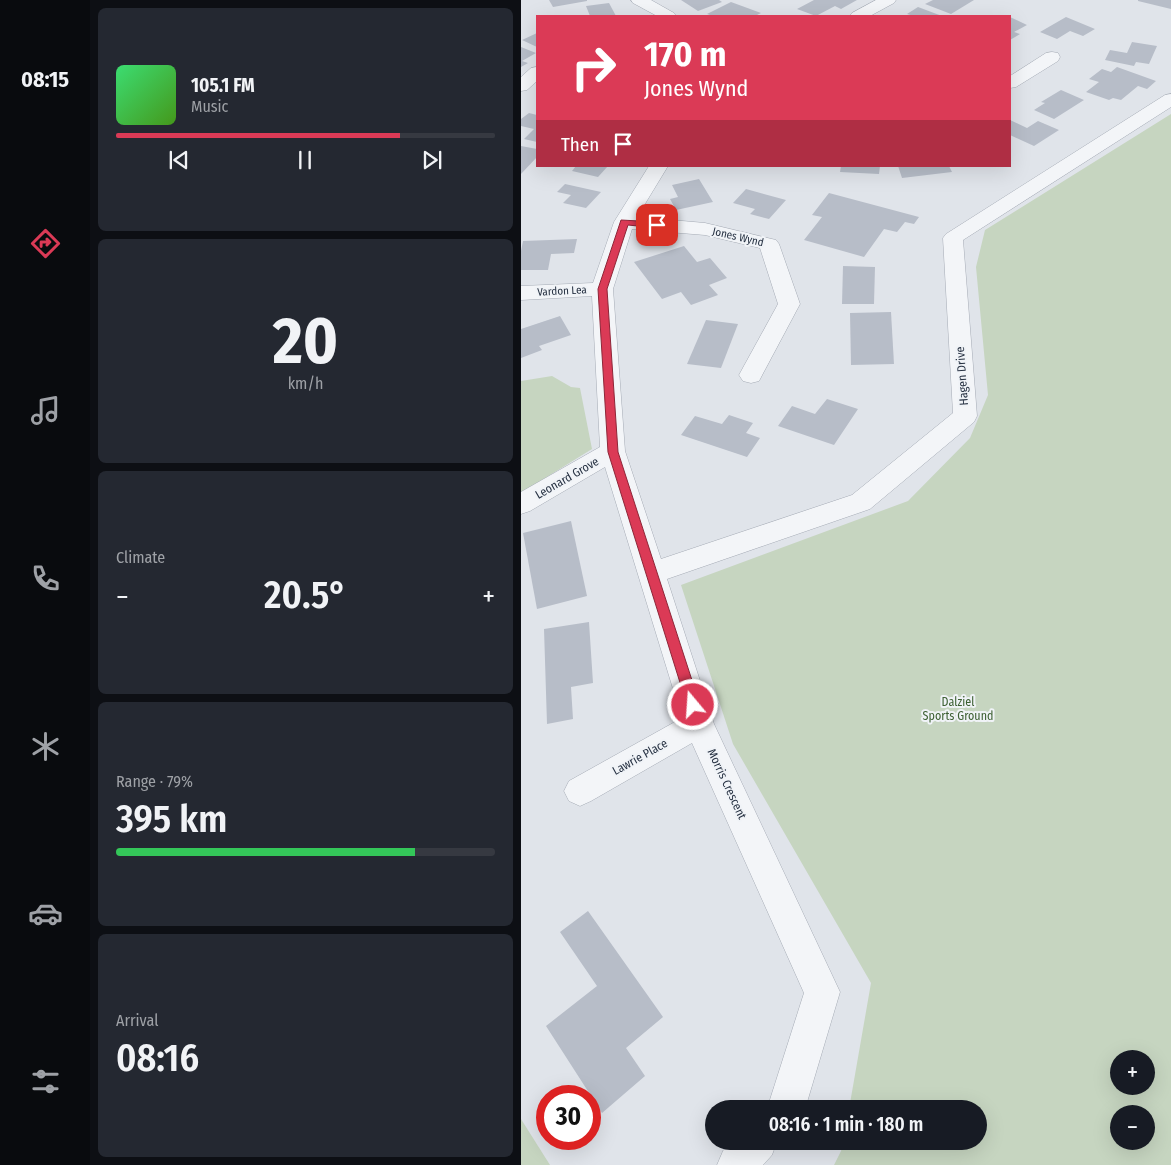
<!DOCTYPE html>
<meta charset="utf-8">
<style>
:root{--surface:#171b24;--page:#242831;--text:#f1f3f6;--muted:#9ea1a6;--line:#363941;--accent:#db3a56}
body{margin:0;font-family:"Fira Sans Condensed",sans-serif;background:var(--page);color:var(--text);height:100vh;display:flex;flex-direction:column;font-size:19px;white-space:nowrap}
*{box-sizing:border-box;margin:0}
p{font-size:16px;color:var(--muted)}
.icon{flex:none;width:28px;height:28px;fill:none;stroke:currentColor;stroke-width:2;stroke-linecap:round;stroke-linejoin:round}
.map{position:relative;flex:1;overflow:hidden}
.drawer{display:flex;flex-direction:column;gap:8px;padding:8px;background:#0d0f14;width:431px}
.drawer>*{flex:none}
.banner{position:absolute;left:15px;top:15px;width:475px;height:152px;border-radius:0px;box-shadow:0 5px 20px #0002;background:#db3a56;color:#fff;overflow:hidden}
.tools{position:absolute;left:589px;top:1050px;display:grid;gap:10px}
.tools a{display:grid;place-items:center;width:45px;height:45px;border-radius:50%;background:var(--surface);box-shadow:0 5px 20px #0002;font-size:25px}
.speed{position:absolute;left:15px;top:1085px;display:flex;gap:10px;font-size:25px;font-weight:700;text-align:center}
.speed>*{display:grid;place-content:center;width:65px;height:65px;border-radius:50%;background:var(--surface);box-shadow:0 5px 20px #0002;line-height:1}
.speed .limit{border:8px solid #d22;background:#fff;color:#111}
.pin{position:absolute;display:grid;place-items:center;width:42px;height:42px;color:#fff;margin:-21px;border-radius:10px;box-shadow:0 2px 8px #0006}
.me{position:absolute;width:55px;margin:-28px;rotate:342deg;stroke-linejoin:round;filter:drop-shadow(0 0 4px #0008)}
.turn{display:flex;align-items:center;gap:18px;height:105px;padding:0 25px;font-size:22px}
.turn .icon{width:65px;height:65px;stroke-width:2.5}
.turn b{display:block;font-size:35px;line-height:42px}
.then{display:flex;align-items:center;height:48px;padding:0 25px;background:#0003;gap:10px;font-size:19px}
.big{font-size:38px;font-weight:600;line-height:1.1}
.drawer .widget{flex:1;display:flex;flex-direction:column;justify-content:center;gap:8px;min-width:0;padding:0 18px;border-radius:8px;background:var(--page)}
.drawer .dial{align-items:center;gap:0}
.dial b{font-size:65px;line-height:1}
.song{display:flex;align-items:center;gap:15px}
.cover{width:60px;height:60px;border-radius:8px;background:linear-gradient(135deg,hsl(140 70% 55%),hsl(100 70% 35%))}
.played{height:5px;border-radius:2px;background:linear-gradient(90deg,var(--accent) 75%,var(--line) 75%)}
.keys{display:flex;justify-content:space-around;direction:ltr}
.heat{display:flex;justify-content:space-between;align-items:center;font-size:28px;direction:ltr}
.charge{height:8px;border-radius:4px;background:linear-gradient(90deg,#34c759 79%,var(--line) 0)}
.trip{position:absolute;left:184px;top:1100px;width:282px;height:50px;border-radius:25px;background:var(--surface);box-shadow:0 5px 20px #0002;font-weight:600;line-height:50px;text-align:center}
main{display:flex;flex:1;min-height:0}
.tabs{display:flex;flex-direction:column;width:90px;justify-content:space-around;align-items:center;background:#090b0e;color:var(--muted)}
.tabs .icon{width:35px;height:35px}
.tabs .selected{color:var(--accent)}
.tabs b{font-size:22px;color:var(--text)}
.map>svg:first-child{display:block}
.green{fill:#c6d5c0;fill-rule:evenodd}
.building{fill:#b7bdc8}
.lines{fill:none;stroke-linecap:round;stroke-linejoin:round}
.street-casing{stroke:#a5abb5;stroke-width:1}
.street{fill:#f3f5f8;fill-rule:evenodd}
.route{fill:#db3a56;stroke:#8e2638}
.labels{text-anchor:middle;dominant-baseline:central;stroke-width:4;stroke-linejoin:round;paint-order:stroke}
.far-street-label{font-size:11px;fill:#273243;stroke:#f0f3f7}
.street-label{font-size:12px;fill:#273243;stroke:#f0f3f7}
.park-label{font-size:12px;fill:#3d6033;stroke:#f0f3f7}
</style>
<main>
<nav class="tabs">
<b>08:15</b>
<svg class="icon selected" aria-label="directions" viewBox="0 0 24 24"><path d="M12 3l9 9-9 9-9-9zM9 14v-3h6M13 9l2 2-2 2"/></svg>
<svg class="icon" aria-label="music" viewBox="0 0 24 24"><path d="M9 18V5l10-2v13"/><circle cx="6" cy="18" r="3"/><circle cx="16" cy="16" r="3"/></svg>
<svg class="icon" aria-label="phone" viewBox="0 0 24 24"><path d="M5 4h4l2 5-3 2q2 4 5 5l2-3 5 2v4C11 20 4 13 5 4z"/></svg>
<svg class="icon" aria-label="climate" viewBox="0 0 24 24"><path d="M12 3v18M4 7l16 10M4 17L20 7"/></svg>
<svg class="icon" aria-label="car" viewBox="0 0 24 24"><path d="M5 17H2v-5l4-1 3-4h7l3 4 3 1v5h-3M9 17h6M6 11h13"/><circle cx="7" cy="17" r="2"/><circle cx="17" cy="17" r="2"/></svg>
<svg class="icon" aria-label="filters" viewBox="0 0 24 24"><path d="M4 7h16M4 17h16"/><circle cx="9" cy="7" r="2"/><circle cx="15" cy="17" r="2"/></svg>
</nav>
<section class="drawer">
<div class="widget">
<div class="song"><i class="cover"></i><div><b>105.1 FM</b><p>Music</p></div></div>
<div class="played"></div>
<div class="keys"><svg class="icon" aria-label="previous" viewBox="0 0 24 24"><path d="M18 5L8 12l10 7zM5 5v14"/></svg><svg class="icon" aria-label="pause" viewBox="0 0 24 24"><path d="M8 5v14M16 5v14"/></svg><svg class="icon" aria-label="next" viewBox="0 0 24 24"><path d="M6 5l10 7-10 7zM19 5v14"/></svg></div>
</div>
<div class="widget dial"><b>20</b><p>km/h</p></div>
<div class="widget"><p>Climate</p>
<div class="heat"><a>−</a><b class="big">20.5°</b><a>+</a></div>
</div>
<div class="widget"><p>Range · 79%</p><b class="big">395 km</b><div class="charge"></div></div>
<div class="widget"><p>Arrival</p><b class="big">08:16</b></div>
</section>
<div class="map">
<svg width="650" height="1165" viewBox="0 0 650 1165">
<rect width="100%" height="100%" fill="#e0e4ea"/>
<g class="green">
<path d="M 650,114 L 650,1165 L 313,1165 L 320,1151 L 322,1141 L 458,1141 L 458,1109 L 328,1109 L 350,983 L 212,744 L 160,585 L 387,501 L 449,438 L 467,395 L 455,267 L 464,230 ZM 598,1059 L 625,1059 L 625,1086 L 598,1086 ZM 598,1114 L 625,1114 L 625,1141 L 598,1141 Z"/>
<polygon points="31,376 50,387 59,388 71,449 0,493 0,381"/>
<polygon points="0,1119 29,1165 0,1165"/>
</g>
<g class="building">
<polygon points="28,0 66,0 66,1 32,7"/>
<polygon points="160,0 198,0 201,2 177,11"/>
<polygon points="293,0 336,0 320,9 314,6 295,16 276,9"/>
<polygon points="412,0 453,0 430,14 404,4"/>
<polygon points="617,0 650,0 650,9 617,1"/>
<polygon points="210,2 240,13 234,16 192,16 186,14"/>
<polygon points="88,3 95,16 69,16 65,6"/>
<polygon points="397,7 421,16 393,16 386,14"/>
<polygon points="489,17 506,25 493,32 499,34 489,40"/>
<polygon points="545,17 574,29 562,36 549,31 536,39 519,32"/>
<polygon points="16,33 16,47 1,40"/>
<polygon points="611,42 636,46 628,64 615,62 613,66 584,60 589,50 606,53"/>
<polygon points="0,47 15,53 1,61 7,63 0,67"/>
<polygon points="596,67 635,81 626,89 617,86 600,100 592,98 588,100 565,92 578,82 568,79 581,69 590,72"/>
<polygon points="540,90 563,100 533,119 513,110 524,103 520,102"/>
<polygon points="8,113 16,115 16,142 3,139 13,129 0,126 0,119"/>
<polygon points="489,120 506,128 517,121 538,130 513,146 489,135"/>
<polygon points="0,146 16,149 16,157 0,174"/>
<polygon points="55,166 87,166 77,177 51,171"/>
<polygon points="320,166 359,166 358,174 319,172"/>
<polygon points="377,166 428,166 431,172 381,178"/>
<polygon points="178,179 192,202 155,210 149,199 157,197 151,185"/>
<polygon points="44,184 80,192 65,208 42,203 50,195 36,192"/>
<polygon points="225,189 265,200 248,219 229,214 234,209 212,203"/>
<polygon points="308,193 398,217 393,224 384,222 376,232 363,229 343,257 283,240 301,217 291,215"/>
<polygon points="56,239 53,253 30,254 27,270 0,270 0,251 2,241"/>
<polygon points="163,246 176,262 189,258 206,278 188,285 197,295 170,305 160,292 141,299 113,262"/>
<polygon points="322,266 354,267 353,304 321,304"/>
<polygon points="370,312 373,364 330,365 329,313"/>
<polygon points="39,316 50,335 18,346 21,350 0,358 0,329"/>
<polygon points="185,320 217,324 200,368 166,364"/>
<polygon points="306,399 337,409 313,445 257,426 271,406 294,414"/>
<polygon points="208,415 232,423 225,433 239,438 226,457 160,435 174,416 201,424"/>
<polygon points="50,521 66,596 16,609 2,533"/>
<polygon points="68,622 72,683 50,687 52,719 26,724 23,629"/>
<polygon points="67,911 142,1017 105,1048 124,1076 81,1113 25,1026 76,986 39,932"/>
</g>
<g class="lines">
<g class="street-casing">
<g id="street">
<polygon points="110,0 130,0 153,13 155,16 136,16 112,3"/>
<polygon points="355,0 375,0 373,3 349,16 329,16 331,13"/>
<polygon points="531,52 537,53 539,57 537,61 495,87 489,88 489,76 525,53"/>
<polygon points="16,67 16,81 6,90 0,91 0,77 10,68"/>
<polygon points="650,94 650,107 442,240 456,416 453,422 349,509 146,579 193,724 319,992 284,1109 246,1109 283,993 171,743 70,801 59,806 48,801 43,791 48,781 161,718 84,467 9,511 0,514 0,492 79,447 71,296 0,300 0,286 72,283 93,222 128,166 147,166 116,217 184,223 255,240 258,244 279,304 238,381 230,383 222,381 218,375 257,304 239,248 184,235 111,229 92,289 104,451 140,559 331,495 432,413 422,238 425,234 644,95"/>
<polygon points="211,1141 256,1141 251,1155 242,1165 196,1165 202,1151"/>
</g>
</g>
<use href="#street" class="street"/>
</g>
<polygon class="route" points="100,220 136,222 140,225 136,228 107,225 86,289 97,452 179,705 177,709 172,710 168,709 166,705 87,452 77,289"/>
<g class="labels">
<g class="far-street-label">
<text transform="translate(217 237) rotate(13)">Jones Wynd</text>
<text transform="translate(41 291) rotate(-3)">Vardon Lea</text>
</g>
<g class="street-label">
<text transform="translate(441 376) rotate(-94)">Hagen Drive</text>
<text transform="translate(46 478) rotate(-30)">Leonard Grove</text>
<text transform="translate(119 757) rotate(-29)">Lawrie Place</text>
<text transform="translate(206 784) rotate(65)">Morris Crescent</text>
</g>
<g class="park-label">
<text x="437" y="702">Dalziel<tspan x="437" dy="14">Sports Ground</tspan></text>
</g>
</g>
</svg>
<div class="tools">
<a>+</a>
<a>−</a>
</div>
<div class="speed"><div class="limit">30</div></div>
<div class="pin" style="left:136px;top:225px;background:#d93025"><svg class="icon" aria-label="arrive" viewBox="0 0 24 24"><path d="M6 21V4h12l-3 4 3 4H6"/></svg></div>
<svg class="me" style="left:172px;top:705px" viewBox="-20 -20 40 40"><circle r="17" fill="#db3a56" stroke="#fff" stroke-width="3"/><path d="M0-11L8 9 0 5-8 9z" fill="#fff"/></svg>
<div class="trip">08:16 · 1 min · 180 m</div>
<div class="banner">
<div class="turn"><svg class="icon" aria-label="right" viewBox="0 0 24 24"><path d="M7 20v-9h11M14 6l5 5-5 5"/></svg><div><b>170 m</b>Jones Wynd</div></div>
<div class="then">Then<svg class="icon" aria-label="arrive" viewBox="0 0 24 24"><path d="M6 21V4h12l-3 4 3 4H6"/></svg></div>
</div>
</div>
</main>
